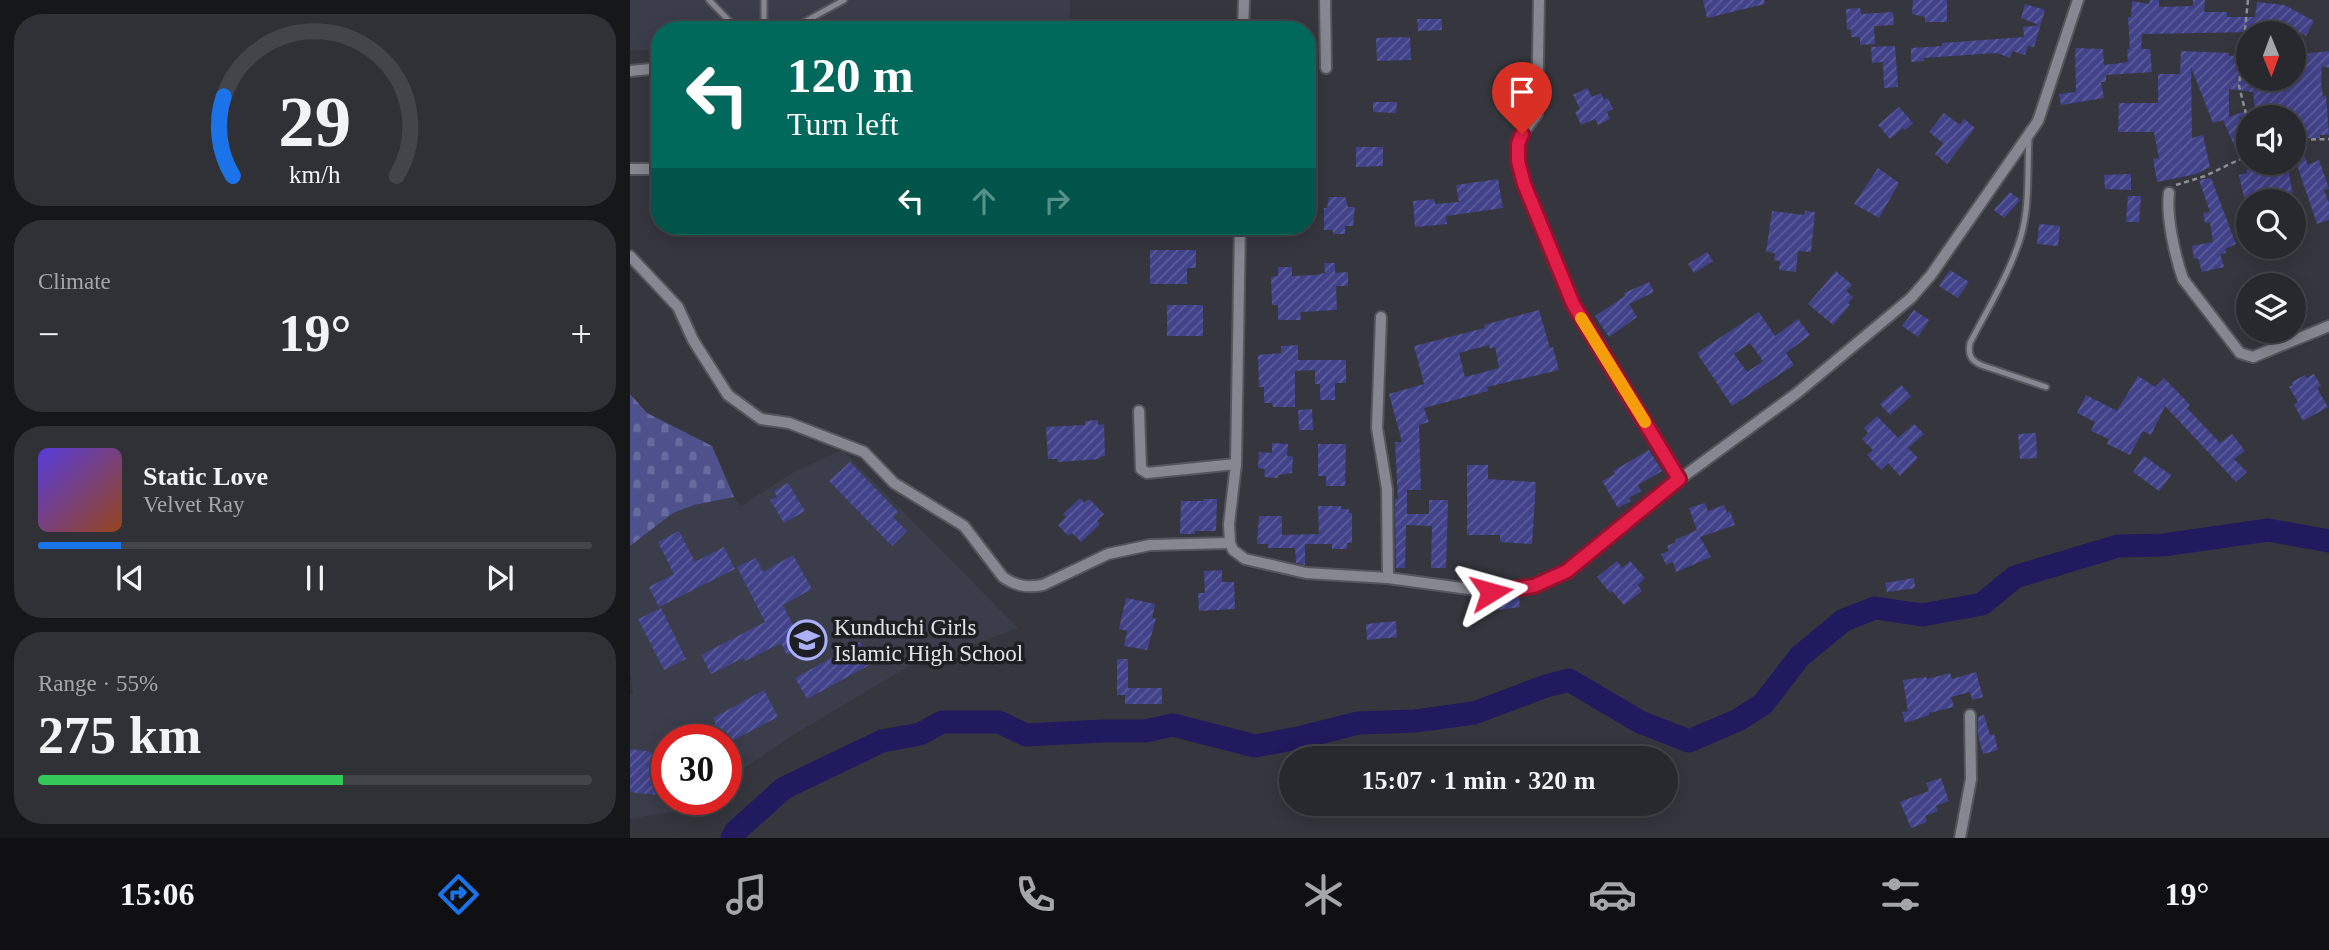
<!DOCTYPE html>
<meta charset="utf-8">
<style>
:root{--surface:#28292e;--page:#303136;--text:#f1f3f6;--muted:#a5a6aa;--line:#44454a;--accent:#1a73e8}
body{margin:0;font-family:Georgia,serif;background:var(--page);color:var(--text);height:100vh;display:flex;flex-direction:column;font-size:26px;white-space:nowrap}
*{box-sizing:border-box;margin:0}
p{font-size:23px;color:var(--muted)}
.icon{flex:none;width:38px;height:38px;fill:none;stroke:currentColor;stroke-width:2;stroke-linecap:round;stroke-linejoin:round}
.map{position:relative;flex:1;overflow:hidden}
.sheet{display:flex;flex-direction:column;gap:14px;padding:14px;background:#161719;width:630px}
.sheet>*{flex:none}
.banner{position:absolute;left:21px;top:21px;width:665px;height:214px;border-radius:28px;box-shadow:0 4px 18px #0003,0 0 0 2px var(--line);background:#00695c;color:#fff;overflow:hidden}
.needle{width:46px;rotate:179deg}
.tools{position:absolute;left:1606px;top:21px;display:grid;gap:14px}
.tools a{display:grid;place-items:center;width:70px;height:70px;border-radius:50%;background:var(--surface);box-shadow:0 4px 18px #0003,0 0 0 2px var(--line);font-size:35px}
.speed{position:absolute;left:21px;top:724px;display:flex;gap:14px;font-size:35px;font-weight:700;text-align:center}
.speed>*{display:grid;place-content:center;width:91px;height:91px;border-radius:50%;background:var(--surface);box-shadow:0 4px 18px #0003,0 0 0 2px var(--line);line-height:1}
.speed .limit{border:10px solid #d22;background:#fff;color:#111}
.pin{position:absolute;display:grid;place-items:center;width:60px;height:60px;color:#fff;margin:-72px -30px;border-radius:50% 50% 50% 0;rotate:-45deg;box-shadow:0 0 7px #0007}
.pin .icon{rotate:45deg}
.me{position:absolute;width:77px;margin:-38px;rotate:82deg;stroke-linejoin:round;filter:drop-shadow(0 0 5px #0008)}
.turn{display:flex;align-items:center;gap:24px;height:147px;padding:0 21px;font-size:32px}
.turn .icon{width:91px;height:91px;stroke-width:2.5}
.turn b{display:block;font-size:49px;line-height:60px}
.lanes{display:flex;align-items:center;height:66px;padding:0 21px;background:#0003;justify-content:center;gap:35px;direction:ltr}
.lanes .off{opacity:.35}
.big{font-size:52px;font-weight:700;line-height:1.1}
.sheet .widget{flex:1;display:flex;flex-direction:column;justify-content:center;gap:10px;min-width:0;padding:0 24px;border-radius:28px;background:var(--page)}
.sheet .dial{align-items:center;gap:0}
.dial svg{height:182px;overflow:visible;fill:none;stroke:var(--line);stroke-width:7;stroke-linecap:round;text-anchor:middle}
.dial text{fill:var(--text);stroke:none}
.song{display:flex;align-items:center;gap:21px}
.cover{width:84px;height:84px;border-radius:10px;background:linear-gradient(135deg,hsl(250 70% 55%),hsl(20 70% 35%))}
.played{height:7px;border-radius:4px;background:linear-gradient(90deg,var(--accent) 15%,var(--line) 15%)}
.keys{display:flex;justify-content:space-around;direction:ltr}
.heat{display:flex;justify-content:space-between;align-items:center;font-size:38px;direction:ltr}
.charge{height:10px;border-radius:5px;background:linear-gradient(90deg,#34c759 55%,var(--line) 0)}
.trip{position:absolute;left:649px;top:746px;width:399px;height:70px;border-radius:35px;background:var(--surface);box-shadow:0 4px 18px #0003,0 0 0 2px var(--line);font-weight:700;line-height:70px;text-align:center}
.tab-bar{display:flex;height:112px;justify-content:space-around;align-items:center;background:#101012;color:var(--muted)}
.tab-bar .icon{width:49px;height:49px}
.tab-bar .on{color:var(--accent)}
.tab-bar b{font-size:32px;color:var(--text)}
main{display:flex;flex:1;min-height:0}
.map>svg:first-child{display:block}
.built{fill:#3c3d4b}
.cemetery{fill:url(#cemetery-stones)}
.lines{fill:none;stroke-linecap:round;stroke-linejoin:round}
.river{stroke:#201a5e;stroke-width:23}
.building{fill:url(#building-hatch);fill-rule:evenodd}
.lane-casing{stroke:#55555c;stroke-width:9}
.street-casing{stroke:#55555c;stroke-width:14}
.path{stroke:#8e8f94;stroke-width:2.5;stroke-dasharray:5 3.5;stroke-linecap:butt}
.lane{stroke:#868790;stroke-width:5}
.street{stroke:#868790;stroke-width:10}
.route-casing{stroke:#92132f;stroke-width:18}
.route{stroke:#e11d48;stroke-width:12}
.slow{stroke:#f59e0b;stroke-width:12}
.labels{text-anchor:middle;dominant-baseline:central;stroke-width:7;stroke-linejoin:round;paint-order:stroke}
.poi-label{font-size:23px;fill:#e3e4e8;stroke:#1e1f22;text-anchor:start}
</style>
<main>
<section class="sheet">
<div class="widget dial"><svg viewBox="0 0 100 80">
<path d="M14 69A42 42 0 1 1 86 69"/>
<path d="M14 69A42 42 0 0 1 10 34" stroke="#1a73e8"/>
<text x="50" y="56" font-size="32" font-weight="700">29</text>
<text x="50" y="72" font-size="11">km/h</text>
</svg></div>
<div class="widget"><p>Climate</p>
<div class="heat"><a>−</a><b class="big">19°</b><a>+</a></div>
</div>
<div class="widget">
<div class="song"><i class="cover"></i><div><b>Static Love</b><p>Velvet Ray</p></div></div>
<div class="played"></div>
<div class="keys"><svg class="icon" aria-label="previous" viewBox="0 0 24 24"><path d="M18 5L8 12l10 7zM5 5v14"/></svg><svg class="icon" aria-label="pause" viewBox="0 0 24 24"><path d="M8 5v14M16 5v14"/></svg><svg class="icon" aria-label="next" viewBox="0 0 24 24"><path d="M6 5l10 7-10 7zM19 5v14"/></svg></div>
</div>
<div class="widget"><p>Range · 55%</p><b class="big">275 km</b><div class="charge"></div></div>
</section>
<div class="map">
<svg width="1699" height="838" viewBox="0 0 1699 838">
<defs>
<pattern id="cemetery-stones" width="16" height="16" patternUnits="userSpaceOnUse" patternTransform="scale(1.75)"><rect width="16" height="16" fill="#4e518c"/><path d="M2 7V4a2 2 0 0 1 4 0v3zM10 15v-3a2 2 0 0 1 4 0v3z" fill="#676a9c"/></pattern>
<pattern id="building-hatch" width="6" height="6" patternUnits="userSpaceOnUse" patternTransform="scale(1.75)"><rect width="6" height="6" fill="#414289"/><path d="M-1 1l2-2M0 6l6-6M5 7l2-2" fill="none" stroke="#5c5d9a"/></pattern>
</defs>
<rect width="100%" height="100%" fill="#36373e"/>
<g class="built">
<polygon points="0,0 440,0 440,30 30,30 30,50 0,50"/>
<polygon points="212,450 388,628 321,653 307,661 301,653 163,735 96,780 96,740 37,740 37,800 64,800 55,810 0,819 0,695 3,694 0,670 0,546 43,513 64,505 104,497 110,507 164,472"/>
</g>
<polygon class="cemetery" points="0,394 17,413 82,446 104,497 64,505 43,513 0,546"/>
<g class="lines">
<polyline class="river" points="102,838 106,831 154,788 252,741 290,734 312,722 369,722 396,735 473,731 515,731 543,725 625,746 668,738 728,723 785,721 844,713 916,686 939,680 1010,722 1059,741 1108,720 1133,704 1170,656 1214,620 1245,608 1292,615 1352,604 1385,577 1488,546 1533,545 1638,530 1699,541"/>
</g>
<g class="building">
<polygon points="1073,0 1134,0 1135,4 1077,18"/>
<polygon points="1283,0 1317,0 1317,22 1295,22 1295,17 1282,14"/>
<polygon points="1520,0 1529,0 1529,7 1563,6 1563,0 1575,0 1574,12 1597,12 1597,17 1625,17 1627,2 1654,5 1684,21 1676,36 1648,21 1645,33 1623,32 1512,34 1511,49 1520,49 1522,72 1476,75 1476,82 1471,82 1474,98 1431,105 1429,94 1446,92 1445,48 1473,49 1474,65 1498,62 1497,49 1500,49 1498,17 1501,17 1502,1 1519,4"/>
<polygon points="1395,4 1415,10 1404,47 1398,46 1395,55 1382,51 1380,58 1367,53 1293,58 1294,61 1281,62 1281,48 1312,46 1312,43 1394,37 1393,27 1409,25 1391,18"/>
<polygon points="1230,8 1231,14 1263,12 1264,25 1244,26 1245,44 1230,45 1230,37 1221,37 1221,29 1217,30 1216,9"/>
<polygon points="787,19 812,19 812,30 788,31"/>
<polygon points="780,37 781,60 747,61 746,38"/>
<polygon points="1265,46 1268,87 1254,88 1253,62 1242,63 1241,47"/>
<path d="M 1551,51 L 1599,53 L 1599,56 L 1619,55 L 1619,79 L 1664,79 L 1664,55 L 1699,51 L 1699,68 L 1692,66 L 1691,83 L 1693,96 L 1696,96 L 1699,135 L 1690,135 L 1690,138 L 1670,138 L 1669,116 L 1609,117 L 1619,138 L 1619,149 L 1608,154 L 1593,120 L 1583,123 L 1561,67 L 1562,138 L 1573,135 L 1580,167 L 1566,174 L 1527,182 L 1523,159 L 1529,158 L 1524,132 L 1488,132 L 1489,103 L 1528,103 L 1528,74 L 1550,74 ZM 1599,89 L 1623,92 L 1625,108 L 1599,117 Z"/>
<polygon points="957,88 962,97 971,93 974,100 978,98 983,109 977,112 980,119 968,125 965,119 951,125 945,112 950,109 943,95"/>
<polygon points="743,102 767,102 766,113 743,112"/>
<polygon points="1269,107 1283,123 1275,130 1273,128 1260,139 1248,125"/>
<polygon points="1314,113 1330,125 1334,119 1345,128 1317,164 1305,154 1313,143 1299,132"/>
<polygon points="1665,132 1678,165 1689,160 1699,189 1694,190 1699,203 1699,220 1687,224 1667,165 1664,166"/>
<polygon points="726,147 753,147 753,166 726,167"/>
<polygon points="1633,163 1657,163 1664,201 1641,201 1638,193 1614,197 1609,175 1617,173 1616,170 1633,166"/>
<polygon points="1248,168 1269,183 1249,218 1224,204"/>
<polygon points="1501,174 1501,190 1475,189 1474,175"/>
<polygon points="1581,178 1606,244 1595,249 1596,253 1590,254 1594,267 1572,272 1568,258 1564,259 1562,246 1583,242 1580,222 1575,223 1573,213 1580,212 1569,180"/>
<polygon points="868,179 873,208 816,216 817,224 785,227 783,201 804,199 805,204 829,202 826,185"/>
<polygon points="1380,192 1390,200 1374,218 1364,210"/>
<polygon points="1498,196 1511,196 1509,222 1496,222"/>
<polygon points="699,197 715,197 718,207 725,207 723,226 715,226 715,234 703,234 703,230 694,230 694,208 697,208"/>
<polygon points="1142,211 1174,215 1175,211 1185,212 1181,252 1168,251 1166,272 1149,270 1150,261 1144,260 1145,253 1136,252"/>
<polygon points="1409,224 1430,226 1428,246 1407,244"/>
<polygon points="520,250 566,250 566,268 557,268 557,284 520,284"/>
<polygon points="1077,252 1083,261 1064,273 1058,264"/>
<polygon points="694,263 705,263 705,273 718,272 718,286 706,286 707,310 670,312 671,320 648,320 648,305 642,305 641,277 648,276 648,267 662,267 662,276 685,275 695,273"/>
<polygon points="1320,270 1339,282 1328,298 1309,286"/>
<polygon points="1206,271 1222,285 1216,291 1223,297 1218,303 1220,305 1203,325 1178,304"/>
<polygon points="1019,282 1024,292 999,304 1007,317 979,337 965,316 995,296 997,300 994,293"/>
<rect x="537" y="305" width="36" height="31"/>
<path d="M 909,310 L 920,348 L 923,347 L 929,370 L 857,387 L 858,391 L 794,408 L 799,422 L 789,425 L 791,490 L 777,490 L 777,514 L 799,514 L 799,500 L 818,500 L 816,568 L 801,568 L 802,526 L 776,525 L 775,568 L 766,568 L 765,499 L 768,499 L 765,442 L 772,442 L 759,394 L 794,384 L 784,346 L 855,328 L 854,325 ZM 859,345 L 860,349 L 865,347 L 869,368 L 835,377 L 829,353 Z"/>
<polygon points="1284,310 1299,320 1288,337 1272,326"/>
<path d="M 1129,312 L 1145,336 L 1168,319 L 1180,335 L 1156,353 L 1164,365 L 1102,406 L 1067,353 ZM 1120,343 L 1133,361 L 1117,372 L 1104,354 Z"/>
<polygon points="668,345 668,360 716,360 716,383 705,383 705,400 690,400 690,384 685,384 685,370 665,371 665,407 643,407 642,403 634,403 634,387 629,387 628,355 651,353 651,346"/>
<polygon points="1684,374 1691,386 1687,388 1698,407 1673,421 1664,405 1668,402 1659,387 1663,385 1662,382 1675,375 1677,378"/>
<polygon points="1508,376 1525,387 1534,378 1560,405 1557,408 1590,443 1602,434 1615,451 1604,459 1617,472 1606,482 1535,406 1521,435 1513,431 1500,455 1477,444 1479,439 1461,431 1465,422 1447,413 1456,395 1487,411"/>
<polygon points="1271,385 1281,396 1260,415 1250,404"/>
<polygon points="682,409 683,430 669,430 668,410"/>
<polygon points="1247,416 1268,438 1284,424 1294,434 1278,448 1288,458 1270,476 1258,463 1251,470 1237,455 1243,450 1232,439 1238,433 1234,428"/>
<polygon points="468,420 468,425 474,424 475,456 470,457 470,459 428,462 427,459 418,459 416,427 455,425 455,421"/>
<polygon points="1406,433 1407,458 1390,459 1388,434"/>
<polygon points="642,443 658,444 657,456 663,457 662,473 648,475 648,478 634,477 635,469 628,468 629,452 642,453"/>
<polygon points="688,444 716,444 715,486 696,486 696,476 688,476"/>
<polygon points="1019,450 1032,471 1008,485 1011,491 999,498 1001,501 988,508 972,481 985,474 983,471"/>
<polygon points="1514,456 1541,475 1529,491 1503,472"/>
<polygon points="220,462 268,512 263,517 277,531 262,546 199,481"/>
<polygon points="837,465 858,465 858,479 906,482 902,544 870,542 870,535 837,535"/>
<polygon points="158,483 175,511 154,523 140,500 147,497 144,491"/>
<polygon points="450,498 454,503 459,499 474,514 467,521 470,524 451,542 442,533 438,536 428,525 436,517 433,514"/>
<polygon points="573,499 587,499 586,531 565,531 565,534 550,534 551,501 573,501"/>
<polygon points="1075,503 1078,511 1094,505 1097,513 1100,511 1105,525 1070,537 1081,557 1046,572 1043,562 1036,565 1031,554 1039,551 1037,546 1046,542 1045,540 1067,530 1059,508"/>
<polygon points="688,506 711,506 711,509 719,509 719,513 722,513 722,543 717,543 717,549 702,549 702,544 675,544 675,565 666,563 665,548 638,548 638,544 627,544 629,516 652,516 652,535 689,534"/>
<polygon points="49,531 65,562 94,547 105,569 29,607 19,587 44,574 28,542"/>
<polygon points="163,555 182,589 153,605 174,647 157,655 151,643 115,661 113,658 81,674 71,655 135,622 107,567 126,558 133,572"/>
<polygon points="987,561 992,568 1000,561 1015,578 1008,585 1012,591 994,605 982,591 980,593 967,577"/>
<polygon points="592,570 592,582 604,582 605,609 569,611 568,593 575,593 574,571"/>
<polygon points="1284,578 1285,588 1257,592 1255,583"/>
<polygon points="889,596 890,607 868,610 867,599"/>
<polygon points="496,598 525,604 522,618 526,619 517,650 494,646 497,631 489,629"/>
<polygon points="31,608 56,659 34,670 8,619"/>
<polygon points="766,621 767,637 737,640 736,624"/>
<polygon points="230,642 243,663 177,699 165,678"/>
<polygon points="487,659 498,659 498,688 532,688 532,704 495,704 495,695 487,695"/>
<polygon points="1346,672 1353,697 1342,700 1340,692 1321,697 1324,707 1299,713 1299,715 1275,723 1272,712 1278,711 1273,680 1296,677 1297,679 1320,673 1322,679"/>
<polygon points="134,690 148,717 96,744 96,740 54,740 86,724 83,718"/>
<polygon points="1354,715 1360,735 1364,734 1368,750 1353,754 1348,735 1348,717"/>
<polygon points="0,749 31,753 25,795 0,792"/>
<polygon points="1311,778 1319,801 1306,806 1308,811 1295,816 1297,822 1281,828 1270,802 1299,791 1296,783"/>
</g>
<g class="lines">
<g class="lane-casing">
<g id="lane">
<polyline points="79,0 108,30"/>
<polyline points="134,30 134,0"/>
<polyline points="160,30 214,0"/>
<path d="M 1399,139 C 1397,170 1400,206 1391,236 C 1380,273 1358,308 1340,343 C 1338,354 1340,360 1351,365 L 1416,387"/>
</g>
</g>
<g class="street-casing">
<g id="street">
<polyline points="695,0 696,68"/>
<polyline points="909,0 907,114 892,134 888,143 888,161 894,184 943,304 1050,479"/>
<polyline points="613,30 614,0"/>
<polyline points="0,71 30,68"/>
<polyline points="0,169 30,169"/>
<path d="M 1539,193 C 1536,217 1545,256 1553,279 L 1610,353 L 1623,357 L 1699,326"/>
<polyline points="610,226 606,464 599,524 600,543 603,550 615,559 676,573 758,578 861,592 904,586 937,571 1050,479 1167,393 1281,298 1301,275 1408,121 1448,0"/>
<path d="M 0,256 L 48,307 L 63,340 L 98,395 L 131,419 L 159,423 L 234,452 L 264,483 L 334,526 L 373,577 C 386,586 397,588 413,585 L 478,554 L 520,545 L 600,543"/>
<polyline points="751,317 747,428 757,489 758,578"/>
<polyline points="509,411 511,469 517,473 606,464"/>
<polyline points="1330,838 1341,779 1340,715"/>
</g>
</g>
<g class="path">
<polyline points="1618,0 1609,86 1619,126"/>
<polyline points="1664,140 1699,139"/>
<polyline points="1546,185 1575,176 1619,155"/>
</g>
<use href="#lane" class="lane"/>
<use href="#street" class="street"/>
</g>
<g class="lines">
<g class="route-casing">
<polyline id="route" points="861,592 904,586 937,571 1049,479 943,304 894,184 888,161 888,144 892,134"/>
</g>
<use href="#route" class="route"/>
<polyline class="slow" points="951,318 1015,422"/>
</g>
<defs>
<g id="school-ring" transform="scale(2.0125)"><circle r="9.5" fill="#1e1f22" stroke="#aab0fc" stroke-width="1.5"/><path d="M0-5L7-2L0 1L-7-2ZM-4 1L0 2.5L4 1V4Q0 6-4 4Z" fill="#aab0fc"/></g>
</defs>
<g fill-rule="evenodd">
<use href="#school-ring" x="177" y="640"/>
</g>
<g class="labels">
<g class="poi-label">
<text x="204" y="627">Kunduchi Girls<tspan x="204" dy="26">Islamic High School</tspan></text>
</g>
</g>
</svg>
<div class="tools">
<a><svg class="needle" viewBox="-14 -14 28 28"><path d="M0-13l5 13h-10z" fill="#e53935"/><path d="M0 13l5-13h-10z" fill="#a5a6aa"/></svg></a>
<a><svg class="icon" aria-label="sound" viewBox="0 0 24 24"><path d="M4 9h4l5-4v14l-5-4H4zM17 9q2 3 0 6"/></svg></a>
<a><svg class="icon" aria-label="search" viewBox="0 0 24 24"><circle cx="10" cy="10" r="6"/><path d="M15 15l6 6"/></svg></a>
<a><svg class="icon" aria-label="layers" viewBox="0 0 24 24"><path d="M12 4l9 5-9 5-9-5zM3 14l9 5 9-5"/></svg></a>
</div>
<div class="speed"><div class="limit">30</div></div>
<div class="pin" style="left:892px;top:134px;background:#d93025"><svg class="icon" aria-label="arrive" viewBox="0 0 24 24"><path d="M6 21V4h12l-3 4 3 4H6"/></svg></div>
<svg class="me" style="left:861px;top:592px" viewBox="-20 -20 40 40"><path d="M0-17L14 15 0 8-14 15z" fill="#e11d48" stroke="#fff" stroke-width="4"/></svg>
<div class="trip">15:07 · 1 min · 320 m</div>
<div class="banner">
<div class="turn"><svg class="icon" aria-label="left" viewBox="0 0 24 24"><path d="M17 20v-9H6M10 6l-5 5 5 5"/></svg><div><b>120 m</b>Turn left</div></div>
<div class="lanes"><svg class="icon" aria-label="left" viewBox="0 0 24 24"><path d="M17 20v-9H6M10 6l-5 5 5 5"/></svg><svg class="icon off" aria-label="ahead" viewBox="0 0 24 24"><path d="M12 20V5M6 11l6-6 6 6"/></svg><svg class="icon off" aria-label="right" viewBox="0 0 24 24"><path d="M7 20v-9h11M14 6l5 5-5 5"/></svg></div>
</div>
</div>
</main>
<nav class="tab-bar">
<b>15:06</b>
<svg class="icon on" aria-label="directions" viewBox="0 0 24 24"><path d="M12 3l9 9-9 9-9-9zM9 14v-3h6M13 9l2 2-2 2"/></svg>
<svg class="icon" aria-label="music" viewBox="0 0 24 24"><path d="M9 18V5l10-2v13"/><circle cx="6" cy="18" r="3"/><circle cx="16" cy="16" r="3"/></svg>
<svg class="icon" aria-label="phone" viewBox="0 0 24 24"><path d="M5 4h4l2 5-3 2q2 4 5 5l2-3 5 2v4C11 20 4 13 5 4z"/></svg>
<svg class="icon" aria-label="climate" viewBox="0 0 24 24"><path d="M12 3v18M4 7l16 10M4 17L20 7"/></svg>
<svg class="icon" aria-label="car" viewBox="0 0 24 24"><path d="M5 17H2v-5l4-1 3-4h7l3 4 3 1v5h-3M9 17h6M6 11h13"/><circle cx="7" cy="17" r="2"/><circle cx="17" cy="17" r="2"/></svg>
<svg class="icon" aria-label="filters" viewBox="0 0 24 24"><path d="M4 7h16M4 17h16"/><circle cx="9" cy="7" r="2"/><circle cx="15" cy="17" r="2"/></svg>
<b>19°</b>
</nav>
